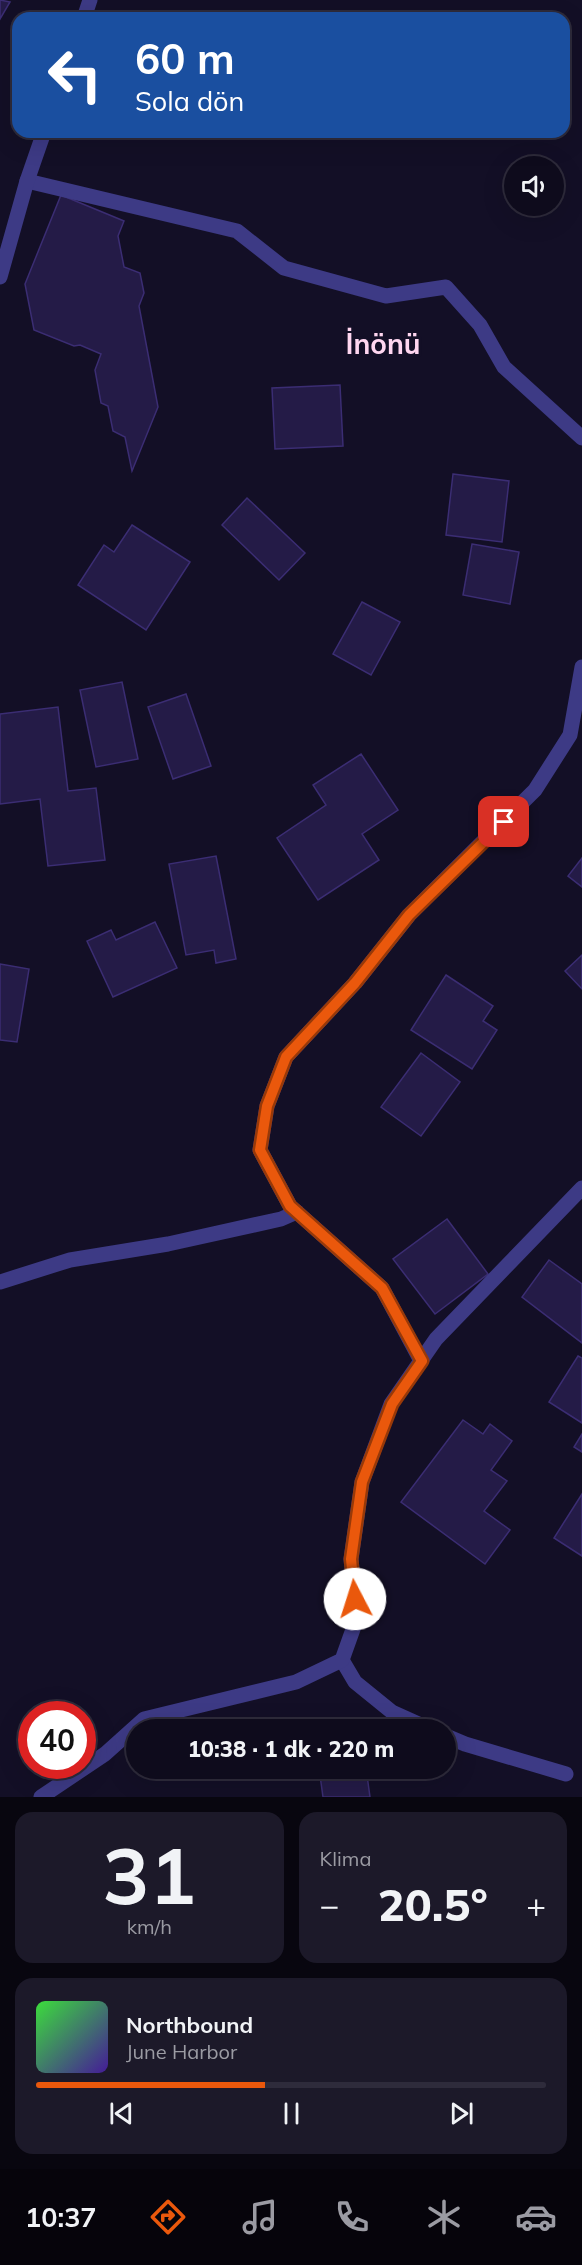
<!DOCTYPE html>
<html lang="tr">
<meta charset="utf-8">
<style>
:root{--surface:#0e0b1c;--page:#1c1929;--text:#f1f3f6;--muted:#9b9ba3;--line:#2e2b3b;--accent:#ea580c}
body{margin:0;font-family:Mulish,sans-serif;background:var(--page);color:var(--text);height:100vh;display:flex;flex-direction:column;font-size:22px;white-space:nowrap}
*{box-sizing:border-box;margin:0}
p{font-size:20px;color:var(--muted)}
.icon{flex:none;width:33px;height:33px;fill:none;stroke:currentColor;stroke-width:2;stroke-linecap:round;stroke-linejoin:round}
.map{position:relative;height:1797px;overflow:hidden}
.drawer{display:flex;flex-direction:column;gap:15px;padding:15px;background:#08060f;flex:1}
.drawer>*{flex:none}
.top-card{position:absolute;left:12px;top:12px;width:558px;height:126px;border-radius:18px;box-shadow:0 6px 24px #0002,0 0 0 2px var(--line);background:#1a4fa0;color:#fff;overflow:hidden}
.buttons{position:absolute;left:504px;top:156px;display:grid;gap:12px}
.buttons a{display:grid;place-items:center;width:60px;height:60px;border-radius:50%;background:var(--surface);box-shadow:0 6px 24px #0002,0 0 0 2px var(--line);font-size:30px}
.speed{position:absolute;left:18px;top:1701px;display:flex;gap:12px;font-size:30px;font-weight:700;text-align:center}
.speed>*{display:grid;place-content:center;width:78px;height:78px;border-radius:50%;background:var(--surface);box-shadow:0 6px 24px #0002,0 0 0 2px var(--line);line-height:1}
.speed .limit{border:9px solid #d22;background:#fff;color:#111}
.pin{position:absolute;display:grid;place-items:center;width:51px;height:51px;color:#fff;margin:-26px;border-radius:12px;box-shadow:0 3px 9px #0006}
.me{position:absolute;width:66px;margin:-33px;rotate:355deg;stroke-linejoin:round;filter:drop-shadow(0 0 4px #0008)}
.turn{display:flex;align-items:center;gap:21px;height:126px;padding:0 24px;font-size:27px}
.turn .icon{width:78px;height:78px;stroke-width:2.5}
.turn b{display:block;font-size:42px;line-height:51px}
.big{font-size:45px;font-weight:800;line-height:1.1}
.drawer .tile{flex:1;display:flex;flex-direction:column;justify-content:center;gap:9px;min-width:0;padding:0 21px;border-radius:18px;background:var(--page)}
.drawer .dial{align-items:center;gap:0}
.dial b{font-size:78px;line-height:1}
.song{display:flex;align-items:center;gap:18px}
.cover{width:72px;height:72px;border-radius:9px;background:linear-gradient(135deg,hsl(120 70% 55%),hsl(260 70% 35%))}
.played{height:6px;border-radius:3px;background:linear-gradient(90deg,var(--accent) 45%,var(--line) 45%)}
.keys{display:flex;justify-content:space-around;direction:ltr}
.heat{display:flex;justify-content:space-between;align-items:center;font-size:33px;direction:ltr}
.drawer .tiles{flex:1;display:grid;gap:15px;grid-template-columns:1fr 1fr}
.tile:last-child{grid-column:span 2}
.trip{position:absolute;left:126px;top:1719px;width:330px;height:60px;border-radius:30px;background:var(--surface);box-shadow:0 6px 24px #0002,0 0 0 2px var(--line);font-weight:800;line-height:60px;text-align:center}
.tab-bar{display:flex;height:96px;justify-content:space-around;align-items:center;background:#06040b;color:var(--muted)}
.tab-bar .icon{width:42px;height:42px}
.tab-bar .on{color:var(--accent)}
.tab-bar b{font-size:27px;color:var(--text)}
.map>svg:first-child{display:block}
.building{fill:#241b47;stroke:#3b2d73;stroke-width:1.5}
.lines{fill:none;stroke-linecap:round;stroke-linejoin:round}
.minor{stroke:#3d3a85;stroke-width:15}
.route-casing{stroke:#983908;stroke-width:15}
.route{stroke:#ea580c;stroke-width:10}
.labels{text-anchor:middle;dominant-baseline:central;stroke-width:6;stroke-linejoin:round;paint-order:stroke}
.district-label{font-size:28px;font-weight:bold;fill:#ffd6f0;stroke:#130f26}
</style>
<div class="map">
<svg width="582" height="1797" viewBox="0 0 582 1797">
<rect width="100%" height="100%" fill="#130f26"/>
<g class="building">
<polygon points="0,0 10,2 0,19"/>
<polygon points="61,195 124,221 118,236 124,267 140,273 144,293 139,306 158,407 132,471 125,437 113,431 108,406 101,403 95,370 101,354 80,345 74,346 34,330 25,284"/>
<polygon points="340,385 343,446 275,449 272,388"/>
<polygon points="453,474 509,481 502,542 446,535"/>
<polygon points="247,498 305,553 279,580 222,525"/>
<polygon points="132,525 190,562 146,630 78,585 104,545 114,552"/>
<polygon points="472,544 519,552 510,604 463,595"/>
<polygon points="362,602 400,622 371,675 333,654"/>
<polygon points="122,682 138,759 96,767 80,690"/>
<polygon points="186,694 211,766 173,779 148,707"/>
<polygon points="58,707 68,791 96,788 105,860 48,866 40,799 0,804 0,714"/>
<polygon points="361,754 398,810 362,834 379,860 318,900 277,838 326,805 313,785"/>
<polygon points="216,856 236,959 216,963 214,950 186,955 169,864"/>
<polygon points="582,858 582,887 568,876"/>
<polygon points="155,922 177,968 113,997 87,941 111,930 116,940"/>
<polygon points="582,955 582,989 565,971"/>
<polygon points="0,964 29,969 17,1042 0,1040"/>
<polygon points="446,975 493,1006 483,1021 497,1030 472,1069 411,1030"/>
<polygon points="421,1053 460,1082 421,1136 381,1107"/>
<polygon points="447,1219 488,1274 435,1314 393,1259"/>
<polygon points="549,1260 582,1284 582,1343 522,1297"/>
<polygon points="578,1356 582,1358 582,1423 549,1402"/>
<polygon points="463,1420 483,1434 490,1424 512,1441 491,1470 507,1481 484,1511 510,1530 485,1564 401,1502"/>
<polygon points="582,1434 582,1452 574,1447"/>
<polygon points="582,1494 582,1556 554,1538"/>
<polygon points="319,1768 366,1768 370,1797 323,1797"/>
</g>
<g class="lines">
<g class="minor">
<polyline points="84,18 90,0"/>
<polyline points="27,181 237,231 284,268 386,296 446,287 480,325 504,367 582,438"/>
<polyline points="0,277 27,181 44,132"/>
<polyline points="0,1282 70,1260 168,1244 281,1219 297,1212"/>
<polyline points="421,1361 382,1288 290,1206 260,1150 267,1106 286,1057 355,983 409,915 535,790 570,735 582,667"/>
<polyline points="342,1660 355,1682 392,1712 432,1730"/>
<polyline points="446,1736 465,1744 566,1774"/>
<polyline points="41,1797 105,1754 144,1719 296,1682 342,1660 357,1618 351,1559 362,1482 391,1404 436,1339 582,1188"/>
</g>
</g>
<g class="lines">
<g class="route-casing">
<polyline id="route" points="355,1599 351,1559 362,1482 392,1404 422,1361 382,1288 290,1206 260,1150 267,1106 286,1057 355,983 409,915 504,822"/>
</g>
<use href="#route" class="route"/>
</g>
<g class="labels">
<g class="district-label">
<text x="383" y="343">İnönü</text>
</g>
</g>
</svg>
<div class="buttons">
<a><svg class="icon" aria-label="sound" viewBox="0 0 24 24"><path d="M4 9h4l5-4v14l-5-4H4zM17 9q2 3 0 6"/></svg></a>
</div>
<div class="speed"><div class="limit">40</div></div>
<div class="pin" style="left:504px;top:822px;background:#d93025"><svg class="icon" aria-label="arrive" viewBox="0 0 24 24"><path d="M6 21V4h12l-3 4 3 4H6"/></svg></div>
<svg class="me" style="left:355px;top:1599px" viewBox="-20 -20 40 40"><circle r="19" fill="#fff"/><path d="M0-13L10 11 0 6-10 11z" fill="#ea580c"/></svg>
<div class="trip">10:38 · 1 dk · 220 m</div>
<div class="top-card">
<div class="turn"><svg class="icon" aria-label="left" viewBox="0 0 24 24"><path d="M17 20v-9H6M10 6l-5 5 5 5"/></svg><div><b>60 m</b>Sola dön</div></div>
</div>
</div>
<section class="drawer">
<div class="tiles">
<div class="tile dial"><b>31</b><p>km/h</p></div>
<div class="tile"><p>Klima</p>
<div class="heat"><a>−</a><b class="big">20.5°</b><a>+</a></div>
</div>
<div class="tile">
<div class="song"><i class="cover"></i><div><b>Northbound</b><p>June Harbor</p></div></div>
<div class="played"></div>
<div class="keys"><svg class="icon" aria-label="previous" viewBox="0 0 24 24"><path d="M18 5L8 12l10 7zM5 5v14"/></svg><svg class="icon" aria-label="pause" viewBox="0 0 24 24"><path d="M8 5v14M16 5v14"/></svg><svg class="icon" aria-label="next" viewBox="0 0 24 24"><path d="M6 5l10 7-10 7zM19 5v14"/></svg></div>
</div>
</div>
</section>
<nav class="tab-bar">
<b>10:37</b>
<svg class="icon on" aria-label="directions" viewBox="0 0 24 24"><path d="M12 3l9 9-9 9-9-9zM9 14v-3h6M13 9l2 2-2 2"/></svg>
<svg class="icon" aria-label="music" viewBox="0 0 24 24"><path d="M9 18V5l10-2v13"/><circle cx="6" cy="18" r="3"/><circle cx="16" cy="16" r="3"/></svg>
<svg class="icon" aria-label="phone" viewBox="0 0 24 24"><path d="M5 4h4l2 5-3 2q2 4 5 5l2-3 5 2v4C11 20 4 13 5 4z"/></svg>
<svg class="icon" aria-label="climate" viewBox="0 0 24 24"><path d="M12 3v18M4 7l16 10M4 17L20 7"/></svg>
<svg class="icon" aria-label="car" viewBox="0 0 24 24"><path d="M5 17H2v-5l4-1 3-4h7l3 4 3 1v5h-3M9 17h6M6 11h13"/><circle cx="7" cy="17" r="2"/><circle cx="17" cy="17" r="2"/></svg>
</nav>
